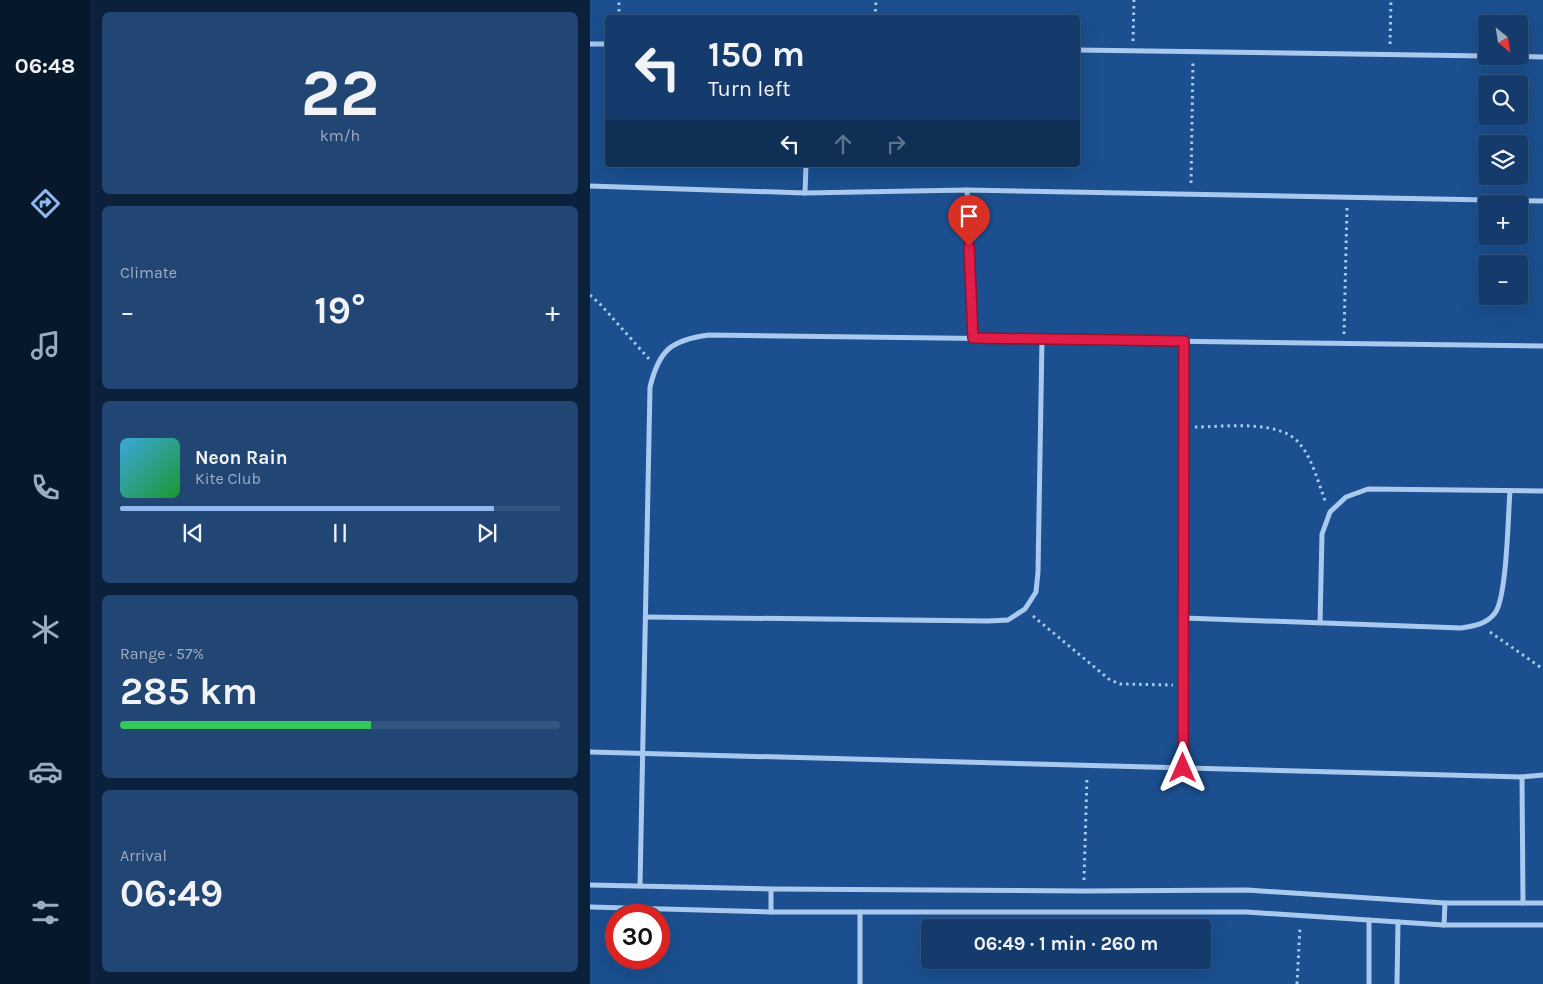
<!DOCTYPE html>
<meta charset="utf-8">
<style>
:root{--surface:#143b6b;--page:#214673;--text:#f1f3f6;--muted:#9dadc1;--line:#33557e;--accent:#90b9f0}
body{margin:0;font-family:Karla,sans-serif;background:var(--page);color:var(--text);height:100vh;display:flex;flex-direction:column;font-size:19px;white-space:nowrap}
*{box-sizing:border-box;margin:0}
p{font-size:16px;color:var(--muted)}
.icon{flex:none;width:28px;height:28px;fill:none;stroke:currentColor;stroke-width:2;stroke-linecap:round;stroke-linejoin:round}
.map{position:relative;flex:1;overflow:hidden}
.sheet{display:flex;flex-direction:column;gap:12px;padding:12px;background:#0b203b;width:500px}
.sheet>*{flex:none}
.top-card{position:absolute;left:15px;top:15px;width:475px;height:152px;border-radius:5px;box-shadow:0 5px 20px #0002,0 0 0 1px var(--line);background:#143b6b;color:var(--text);overflow:hidden}
.needle{width:32px;rotate:150deg}
.fabs{position:absolute;left:888px;top:15px;display:grid;gap:10px}
.fabs a{display:grid;place-items:center;width:50px;height:50px;border-radius:5px;background:var(--surface);box-shadow:0 5px 20px #0002,0 0 0 1px var(--line);font-size:25px}
.speed{position:absolute;left:15px;top:904px;display:flex;gap:10px;font-size:25px;font-weight:700;text-align:center}
.speed>*{display:grid;place-content:center;width:65px;height:65px;border-radius:50%;background:var(--surface);box-shadow:0 5px 20px #0002,0 0 0 1px var(--line);line-height:1}
.speed .limit{border:8px solid #d22;background:#fff;color:#111}
.pin{position:absolute;display:grid;place-items:center;width:42px;height:42px;color:#fff;margin:-51px -21px;border-radius:50% 50% 50% 0;rotate:-45deg;box-shadow:0 0 5px #0007}
.pin .icon{rotate:45deg}
.me{position:absolute;width:55px;margin:-28px;rotate:0deg;stroke-linejoin:round;filter:drop-shadow(0 0 4px #0008)}
.turn{display:flex;align-items:center;gap:18px;height:105px;padding:0 20px;font-size:22px}
.turn .icon{width:65px;height:65px;stroke-width:2.5}
.turn b{display:block;font-size:35px;line-height:42px}
.lanes{display:flex;align-items:center;height:48px;padding:0 20px;background:#0003;justify-content:center;gap:25px;direction:ltr}
.lanes .off{opacity:.35}
.big{font-size:38px;font-weight:700;line-height:1.1}
.sheet .card{flex:1;display:flex;flex-direction:column;justify-content:center;gap:8px;min-width:0;padding:0 18px;border-radius:8px;background:var(--page)}
.sheet .dial{align-items:center;gap:0}
.dial b{font-size:65px;line-height:1}
.song{display:flex;align-items:center;gap:15px}
.cover{width:60px;height:60px;border-radius:8px;background:linear-gradient(135deg,hsl(200 70% 55%),hsl(130 70% 35%))}
.played{height:5px;border-radius:2px;background:linear-gradient(90deg,var(--accent) 85%,var(--line) 85%)}
.keys{display:flex;justify-content:space-around;direction:ltr}
.heat{display:flex;justify-content:space-between;align-items:center;font-size:28px;direction:ltr}
.charge{height:8px;border-radius:4px;background:linear-gradient(90deg,#34c759 57%,var(--line) 0)}
.trip{position:absolute;left:331px;top:919px;width:290px;height:50px;border-radius:5px;background:var(--surface);box-shadow:0 5px 20px #0002,0 0 0 1px var(--line);font-weight:700;line-height:50px;text-align:center}
main{display:flex;flex:1;min-height:0}
.tabs{display:flex;flex-direction:column;width:90px;justify-content:space-around;align-items:center;background:#08182b;color:var(--muted)}
.tabs .icon{width:35px;height:35px}
.tabs .on{color:var(--accent)}
.tabs b{font-size:22px;color:var(--text)}
.map>svg:first-child{display:block}
.lines{fill:none;stroke-linecap:round;stroke-linejoin:round}
.path{stroke:#a9c9ee;stroke-width:3;stroke-dasharray:2.5 4;stroke-linecap:butt}
.street{stroke:#a9c9ee;stroke-width:5}
.route-casing{stroke:#92132f;stroke-width:12}
.route{stroke:#e11d48;stroke-width:9}
</style>
<main>
<nav class="tabs">
<b>06:48</b>
<svg class="icon on" aria-label="directions" viewBox="0 0 24 24"><path d="M12 3l9 9-9 9-9-9zM9 14v-3h6M13 9l2 2-2 2"/></svg>
<svg class="icon" aria-label="music" viewBox="0 0 24 24"><path d="M9 18V5l10-2v13"/><circle cx="6" cy="18" r="3"/><circle cx="16" cy="16" r="3"/></svg>
<svg class="icon" aria-label="phone" viewBox="0 0 24 24"><path d="M5 4h4l2 5-3 2q2 4 5 5l2-3 5 2v4C11 20 4 13 5 4z"/></svg>
<svg class="icon" aria-label="climate" viewBox="0 0 24 24"><path d="M12 3v18M4 7l16 10M4 17L20 7"/></svg>
<svg class="icon" aria-label="car" viewBox="0 0 24 24"><path d="M5 17H2v-5l4-1 3-4h7l3 4 3 1v5h-3M9 17h6M6 11h13"/><circle cx="7" cy="17" r="2"/><circle cx="17" cy="17" r="2"/></svg>
<svg class="icon" aria-label="filters" viewBox="0 0 24 24"><path d="M4 7h16M4 17h16"/><circle cx="9" cy="7" r="2"/><circle cx="15" cy="17" r="2"/></svg>
</nav>
<section class="sheet">
<div class="card dial"><b>22</b><p>km/h</p></div>
<div class="card"><p>Climate</p>
<div class="heat"><a>−</a><b class="big">19°</b><a>+</a></div>
</div>
<div class="card">
<div class="song"><i class="cover"></i><div><b>Neon Rain</b><p>Kite Club</p></div></div>
<div class="played"></div>
<div class="keys"><svg class="icon" aria-label="previous" viewBox="0 0 24 24"><path d="M18 5L8 12l10 7zM5 5v14"/></svg><svg class="icon" aria-label="pause" viewBox="0 0 24 24"><path d="M8 5v14M16 5v14"/></svg><svg class="icon" aria-label="next" viewBox="0 0 24 24"><path d="M6 5l10 7-10 7zM19 5v14"/></svg></div>
</div>
<div class="card"><p>Range · 57%</p><b class="big">285 km</b><div class="charge"></div></div>
<div class="card"><p>Arrival</p><b class="big">06:49</b></div>
</section>
<div class="map">
<svg width="953" height="984" viewBox="0 0 953 984">
<rect width="100%" height="100%" fill="#1b4f8f"/>
<g class="lines">
<g class="path">
<polyline points="29,18 29,0"/>
<polyline points="285,18 286,0"/>
<polyline points="543,41 544,0"/>
<polyline points="800,44 801,0"/>
<polyline points="601,183 603,62"/>
<polyline points="0,295 11,305 59,359"/>
<polyline points="754,334 757,208"/>
<path d="M 605,427 C 634,427 689,419 709,443 C 723,459 728,483 736,503"/>
<polyline points="443,616 520,680 530,684 583,685"/>
<polyline points="900,632 953,669"/>
<polyline points="494,880 497,776"/>
<polyline points="707,984 710,927"/>
</g>
<g class="street">
<polyline points="0,44 18,44"/>
<polyline points="488,50 896,56"/>
<polyline points="914,56 953,57"/>
<polyline points="0,186 215,193 377,190 953,201"/>
<polyline points="377,190 383,338"/>
<polyline points="215,193 216,165"/>
<polyline points="56,617 398,621 418,620 435,609 446,592 448,572 452,339"/>
<path d="M 594,618 L 871,628 C 884,626 897,624 905,613 C 917,597 918,515 920,491"/>
<polyline points="730,623 732,534 740,512 756,497 778,489 953,491"/>
<polyline points="0,752 932,777 953,775"/>
<polyline points="593,768 595,341"/>
<polyline points="932,777 933,903"/>
<polyline points="0,885 181,889 494,891 657,890 855,903 953,903"/>
<path d="M 50,886 L 60,387 C 69,350 81,340 119,335 L 953,346"/>
<polyline points="0,907 181,912 656,912 854,925 953,925"/>
<polyline points="181,912 181,889"/>
<polyline points="779,920 779,984"/>
<polyline points="854,925 855,903"/>
<polyline points="270,984 270,912"/>
<polyline points="807,984 808,922"/>
</g>
</g>
<g class="lines">
<g class="route-casing">
<polyline id="route" points="379,246 383,338 594,341 593,768"/>
</g>
<use href="#route" class="route"/>
</g>
</svg>
<div class="fabs">
<a><svg class="needle" viewBox="-14 -14 28 28"><path d="M0-13l5 13h-10z" fill="#e53935"/><path d="M0 13l5-13h-10z" fill="#9dadc1"/></svg></a>
<a><svg class="icon" aria-label="search" viewBox="0 0 24 24"><circle cx="10" cy="10" r="6"/><path d="M15 15l6 6"/></svg></a>
<a><svg class="icon" aria-label="layers" viewBox="0 0 24 24"><path d="M12 4l9 5-9 5-9-5zM3 14l9 5 9-5"/></svg></a>
<a>+</a>
<a>−</a>
</div>
<div class="speed"><div class="limit">30</div></div>
<div class="pin" style="left:379px;top:246px;background:#d93025"><svg class="icon" aria-label="arrive" viewBox="0 0 24 24"><path d="M6 21V4h12l-3 4 3 4H6"/></svg></div>
<svg class="me" style="left:593px;top:768px" viewBox="-20 -20 40 40"><path d="M0-17L14 15 0 8-14 15z" fill="#e11d48" stroke="#fff" stroke-width="4"/></svg>
<div class="trip">06:49 · 1 min · 260 m</div>
<div class="top-card">
<div class="turn"><svg class="icon" aria-label="left" viewBox="0 0 24 24"><path d="M17 20v-9H6M10 6l-5 5 5 5"/></svg><div><b>150 m</b>Turn left</div></div>
<div class="lanes"><svg class="icon" aria-label="left" viewBox="0 0 24 24"><path d="M17 20v-9H6M10 6l-5 5 5 5"/></svg><svg class="icon off" aria-label="ahead" viewBox="0 0 24 24"><path d="M12 20V5M6 11l6-6 6 6"/></svg><svg class="icon off" aria-label="right" viewBox="0 0 24 24"><path d="M7 20v-9h11M14 6l5 5-5 5"/></svg></div>
</div>
</div>
</main>
